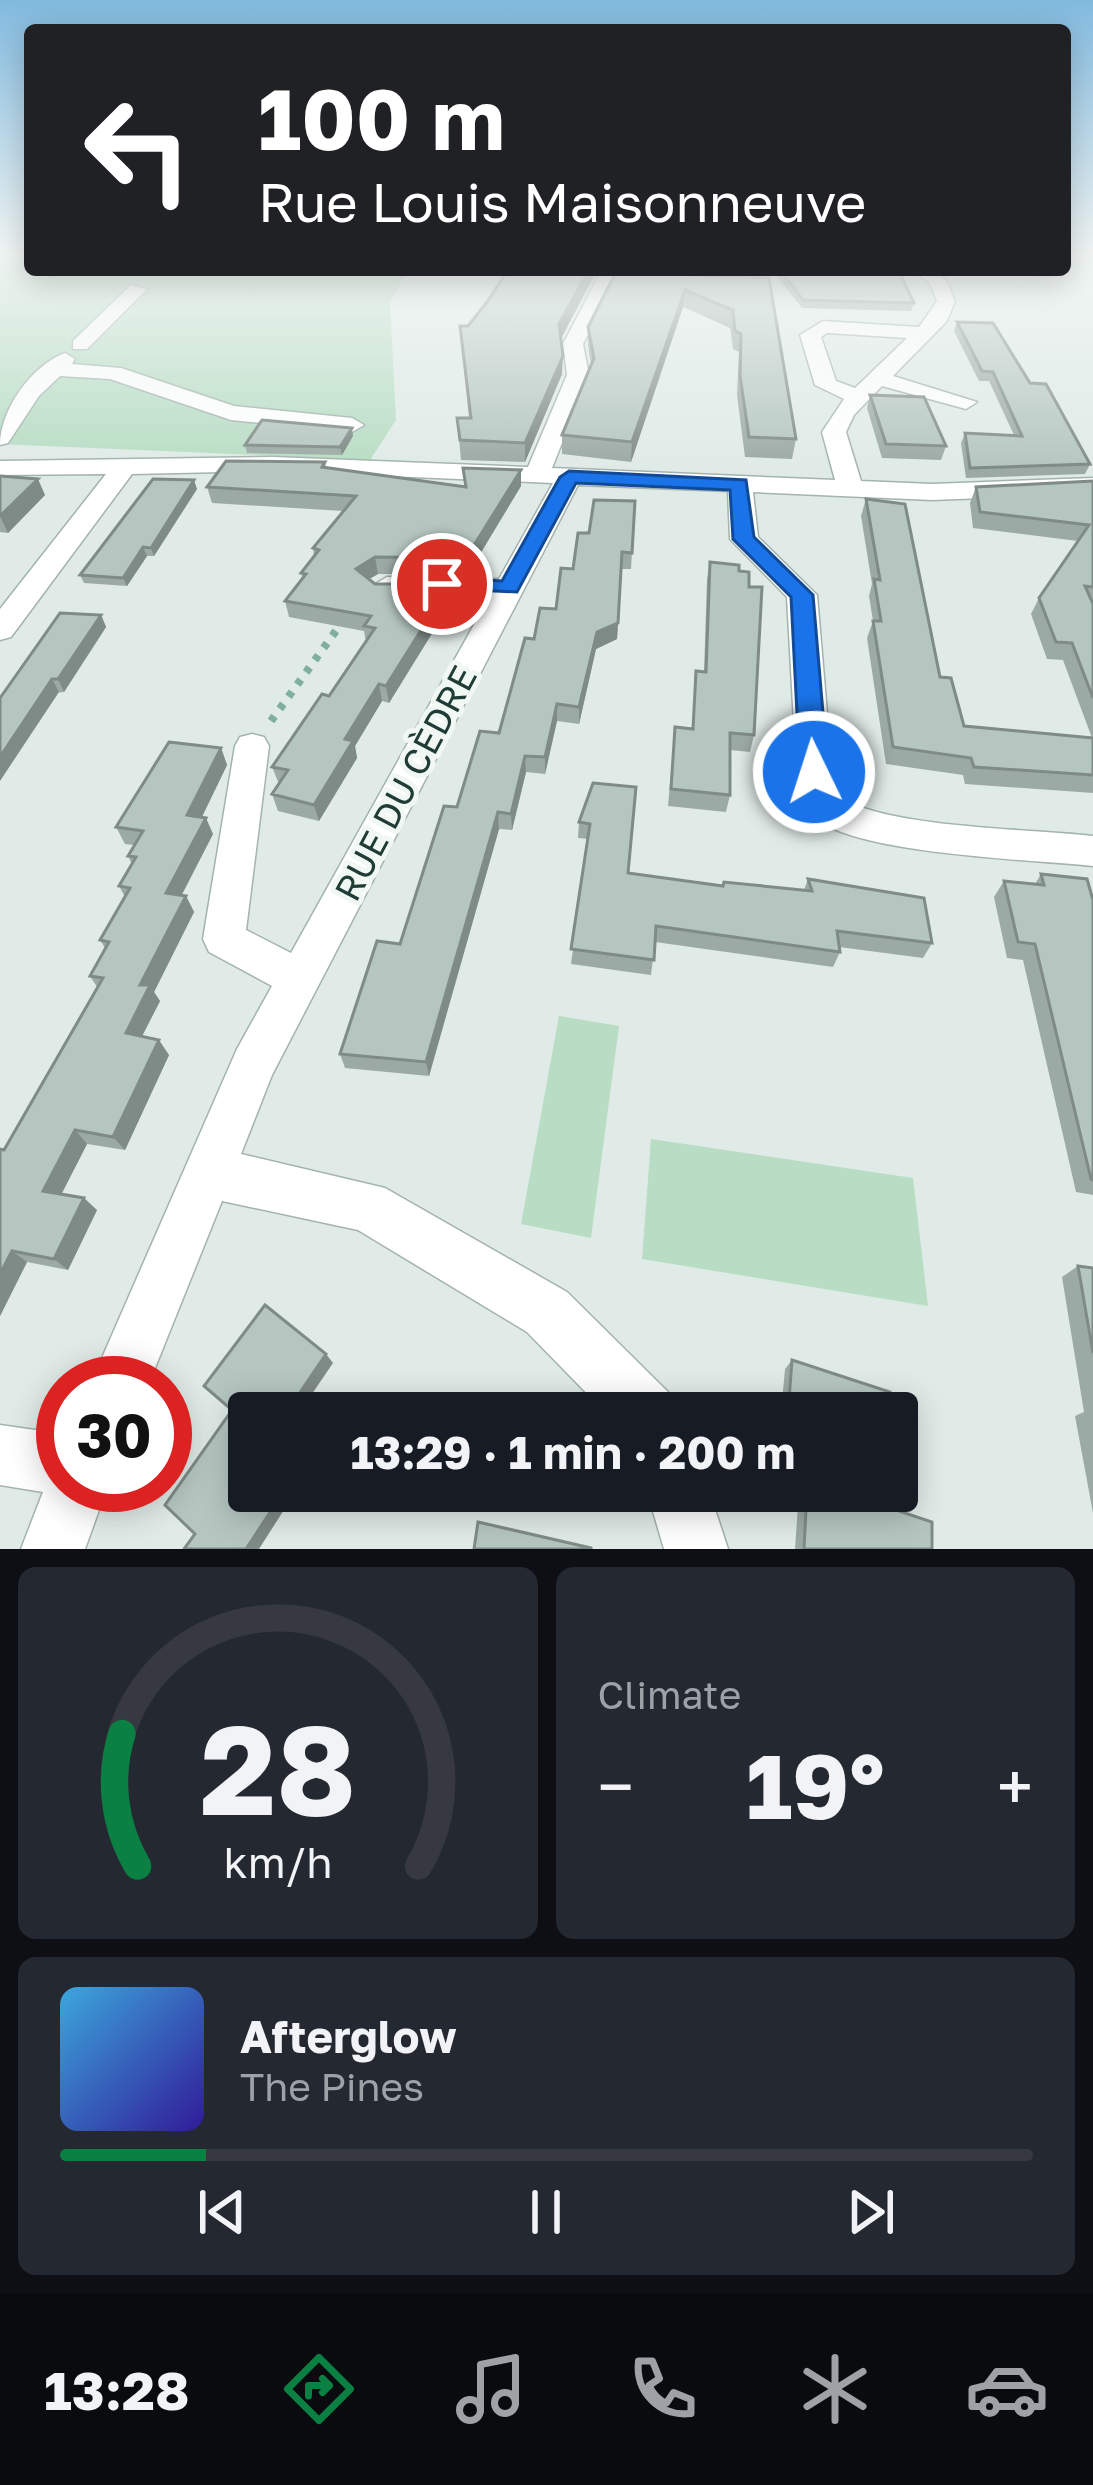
<!DOCTYPE html>
<meta charset="utf-8">
<style>
:root{--surface:#171b24;--page:#242831;--text:#f1f3f6;--muted:#9ea1a6;--line:#363941;--accent:#0b8043}
body{margin:0;font-family:"Golos Text",sans-serif;background:var(--page);color:var(--text);height:100vh;display:flex;flex-direction:column;font-size:45px;white-space:nowrap}
*{box-sizing:border-box;margin:0}
p{font-size:39px;color:var(--muted)}
.icon{flex:none;width:66px;height:66px;fill:none;stroke:currentColor;stroke-width:2;stroke-linecap:round;stroke-linejoin:round}
.map{position:relative;height:1549px;overflow:hidden}
.panel{display:flex;flex-direction:column;gap:18px;padding:18px;background:#0d0f14;flex:1}
.panel>*{flex:none}
.hud{position:absolute;left:24px;top:24px;width:1047px;height:252px;border-radius:12px;box-shadow:0 6px 30px #0003;background:#202124;color:#fff;overflow:hidden}
.speed{position:absolute;left:36px;top:1356px;display:flex;gap:24px;font-size:60px;font-weight:700;text-align:center}
.speed>*{display:grid;place-content:center;width:156px;height:156px;border-radius:50%;background:var(--surface);box-shadow:0 6px 30px #0003;line-height:1}
.speed .limit{border:18px solid #d22;background:#fff;color:#111}
.pin{position:absolute;display:grid;place-items:center;width:102px;height:102px;color:#fff;margin:-51px;border:6px solid #fff;border-radius:50%;box-shadow:0 3px 12px #0007}
.me{position:absolute;width:132px;margin:-66px;rotate:356deg;stroke-linejoin:round;filter:drop-shadow(0 0 9px #0008)}
.turn{display:flex;align-items:center;gap:42px;height:252px;padding:0 36px;font-size:54px}
.turn .icon{width:156px;height:156px;stroke-width:2.5}
.turn b{display:block;font-size:84px;line-height:102px}
.big{font-size:90px;font-weight:700;line-height:1.1}
.panel .tile{flex:1;display:flex;flex-direction:column;justify-content:center;gap:18px;min-width:0;padding:0 42px;border-radius:18px;background:var(--page)}
.panel .dial{align-items:center;gap:0}
.dial svg{height:312px;overflow:visible;fill:none;stroke:var(--line);stroke-width:7;stroke-linecap:round;text-anchor:middle}
.dial text{fill:var(--text);stroke:none}
.song{display:flex;align-items:center;gap:36px}
.cover{width:144px;height:144px;border-radius:18px;background:linear-gradient(135deg,hsl(200 70% 55%),hsl(250 70% 35%))}
.played{height:12px;border-radius:6px;background:linear-gradient(90deg,var(--accent) 15%,var(--line) 15%)}
.keys{display:flex;justify-content:space-around;direction:ltr}
.heat{display:flex;justify-content:space-between;align-items:center;font-size:66px;direction:ltr}
.panel .tiles{flex:1;display:grid;gap:18px;grid-template-columns:1fr 1fr}
.tile:last-child{grid-column:span 2}
.trip{position:absolute;left:228px;top:1392px;width:690px;height:120px;border-radius:12px;background:var(--surface);box-shadow:0 6px 30px #0003;font-weight:700;line-height:120px;text-align:center}
.tab-bar{display:flex;height:192px;justify-content:space-around;align-items:center;background:#090b0e;color:var(--muted)}
.tab-bar .icon{width:84px;height:84px}
.tab-bar .selected{color:var(--accent)}
.tab-bar b{font-size:54px;color:var(--text)}
.map>svg:first-child{display:block}
.green{fill:#b8ddc4}
.lines{fill:none;stroke-linecap:round;stroke-linejoin:round}
.minor-casing{stroke:#a3b3ae;stroke-width:3}
.path{stroke:#80afa2;stroke-width:8;stroke-dasharray:6 9;stroke-linecap:butt}
.minor{fill:#fff;fill-rule:evenodd}
.wall{fill:#9caaa5}
.shaded-wall{fill:#7f8b86}
.building{fill:#b5c6c0;stroke:#7f8b86;stroke-width:3}
.route{fill:#1a73e8;stroke:#114b97;stroke-width:3}
.labels{text-anchor:middle;dominant-baseline:central;stroke-width:10;stroke-linejoin:round;paint-order:stroke}
.street-label{font-size:36px;fill:#203c36;stroke:#f1f8f4}
</style>
<div class="map">
<svg width="1093" height="1549" viewBox="0 0 1093 1549">
<rect width="100%" height="100%" fill="#e0ebe7"/>
<g class="green">
<polygon points="0,251 30,251 30,270 408,270 390,303 396,420 370,460 0,444"/>
<polygon points="559,1016 619,1026 591,1238 521,1224"/>
<polygon points="651,1139 913,1178 928,1306 642,1259"/>
</g>
<g class="lines">
<g class="minor-casing">
<g id="minor">
<path d="M 602,270 L 620,270 L 583,344 L 589,375 L 552,468 L 835,480 L 822,432 L 844,399 L 815,385 L 800,335 L 823,321 L 919,327 L 937,301 L 930,284 L 915,270 L 935,270 L 947,282 L 955,301 L 947,321 L 893,376 L 977,402 L 966,409 L 882,386 L 854,415 L 846,432 L 861,481 L 932,484 L 1093,478 L 1093,494 L 932,500 L 753,492 L 758,537 L 817,595 L 832,772 L 842,798 C 888,828 1034,829 1093,836 L 1093,866 C 1035,860 858,854 817,819 C 806,809 800,792 797,778 L 787,597 L 730,539 L 728,491 L 578,485 L 272,1075 L 241,1154 L 385,1188 L 567,1292 L 668,1392 L 677,1413 L 606,1413 L 527,1332 L 358,1230 L 222,1201 L 149,1383 L 91,1383 L 237,1049 L 272,986 L 209,952 L 203,939 L 235,746 L 240,737 L 252,734 L 264,737 L 269,746 L 246,930 L 291,953 L 490,596 L 387,595 L 372,586 L 387,577 L 499,579 L 553,483 L 273,471 L 132,474 L 11,637 L 0,640 L 0,609 L 106,474 L 0,475 L 0,461 L 273,457 L 528,467 L 567,375 L 563,344 ZM 827,333 L 907,338 L 855,388 L 836,381 L 821,337 Z"/>
<polygon points="131,285 147,289 87,349 73,349 73,341"/>
<path d="M 65,353 L 75,359 L 72,364 L 121,368 L 234,406 L 352,418 L 364,425 L 352,432 L 231,420 L 110,379 L 60,376 L 39,396 L 8,443 L 0,445 C 0,410 31,366 65,353 Z"/>
<polygon points="0,1425 63,1434 63,1485 108,1485 85,1549 21,1549 43,1492 0,1485"/>
<polygon points="647,1491 709,1491 728,1549 664,1549"/>
</g>
</g>
<polyline class="path" points="271,721 343,621"/>
<use href="#minor" class="minor"/>
</g>
<g class="wall">
<polygon points="597,270 561,339 562,374 525,462 461,460 457,418 469,418 460,326 468,326 487,302"/>
<polygon points="772,270 898,270 914,303 911,311 802,308"/>
<polygon points="692,275 769,278 796,439 792,459 745,457 737,395 739,352 733,349 730,328 683,307 631,462 562,454 562,435 591,365 588,345 588,327"/>
<polygon points="957,322 1030,383 1090,464 1085,474 966,478 961,443 965,433 1014,435 989,381 979,381 954,331"/>
<polygon points="870,395 946,446 941,460 882,458 867,408"/>
<polygon points="353,436 342,455 247,453 245,445"/>
<polygon points="325,462 326,468 465,487 521,470 521,486 468,574 378,574 369,579 375,584 450,584 452,601 389,703 382,701 355,746 357,758 319,821 278,811 272,794 279,784 272,767 329,696 366,642 364,631 289,617 285,601 303,579 301,573 314,556 313,548 343,511 212,503 207,487"/>
<polygon points="0,476 45,495 8,533 0,532"/>
<polygon points="1093,481 1093,793 965,784 963,775 886,764 867,638 873,621 869,596 872,584 861,516 866,499 940,677 964,726 1092,738 1063,660 1047,659 1031,614 1039,598 1078,541 973,528 970,503 976,487"/>
<polygon points="197,489 154,556 147,556 127,586 84,583 80,575"/>
<polygon points="635,501 631,569 621,569 617,639 596,649 579,724 557,721 545,774 526,772 512,830 499,829 429,1076 345,1068 340,1054 400,944 457,807 499,733 534,639 556,609 589,533"/>
<polygon points="710,562 754,735 750,752 730,750 730,795 726,812 668,806 675,727 692,729 696,671 704,672 707,579"/>
<polygon points="101,615 106,627 64,692 0,698"/>
<polygon points="221,748 227,765 202,817 213,834 182,895 186,896 194,912 154,992 160,1001 142,1036 169,1055 125,1150 87,1144 61,1194 97,1210 68,1270 27,1262 0,1316 4,1150 97,987 90,976 105,948 100,940 125,897 119,886 132,864 128,856 134,845 125,844 116,827"/>
<polygon points="593,783 628,873 723,886 804,890 808,879 932,943 923,958 839,947 840,952 833,967 655,942 651,975 571,964 588,839 578,838 579,822"/>
<polygon points="1041,874 1093,900 1093,1195 1076,1192 1023,960 1007,958 994,897 1004,881 1035,884"/>
<polygon points="1078,1266 1093,1268 1093,1513 1075,1416 1084,1412 1062,1277"/>
<polygon points="792,1360 889,1413 781,1413 785,1369"/>
<polygon points="799,1491 888,1491 887,1507 932,1549 795,1549"/>
</g>
<g class="shaded-wall">
<polygon points="589,270 597,270 559,342 559,324"/>
<polygon points="685,290 683,307 631,462 632,442"/>
<polygon points="563,356 562,374 525,462 525,443"/>
<polygon points="352,428 353,436 342,455 340,447"/>
<polygon points="521,470 521,486 468,574 466,558"/>
<polygon points="38,479 45,495 8,533 0,516"/>
<polygon points="194,480 197,489 154,556 151,548"/>
<polygon points="143,547 147,556 127,586 123,578"/>
<polygon points="375,557 378,574 359,585 356,569"/>
<polygon points="450,584 452,601 389,703 386,686"/>
<polygon points="101,615 106,627 64,692 58,679"/>
<polygon points="618,623 617,639 596,649 579,724 579,707 597,632"/>
<polygon points="52,679 59,692 0,781 0,757"/>
<polygon points="379,684 382,701 355,746 357,758 319,821 314,805 345,739"/>
<polygon points="557,704 557,721 545,774 545,757"/>
<polygon points="221,748 227,765 195,831 187,815"/>
<polygon points="525,756 526,772 512,830 511,814"/>
<polygon points="498,812 499,829 429,1076 426,1062"/>
<polygon points="206,818 213,834 174,909 166,893"/>
<polygon points="186,896 194,912 154,992 160,1001 136,1048 126,1033 140,985"/>
<polygon points="159,1040 169,1055 125,1150 113,1137"/>
<polygon points="75,1130 87,1144 57,1203 43,1191"/>
<polygon points="84,1198 97,1210 68,1270 54,1259"/>
<polygon points="12,1251 27,1262 0,1316 0,1274"/>
<polygon points="326,1354 333,1363 299,1413 286,1413"/>
<polygon points="284,1491 296,1491 259,1549 246,1549"/>
</g>
<g class="building">
<polygon points="508,270 589,270 559,324 563,356 525,443 460,440 457,418 471,418 460,326 468,326 487,302"/>
<polygon points="617,270 690,270 689,275 769,278 796,439 749,437 740,376 741,334 735,331 733,310 685,290 632,442 562,435 594,358 588,327"/>
<polygon points="780,270 898,270 914,303 803,300"/>
<polygon points="957,322 993,323 1030,383 1046,384 1090,464 970,468 965,433 1022,436 993,372 982,371"/>
<polygon points="870,395 924,397 946,446 886,444"/>
<polygon points="262,420 352,428 340,447 245,445"/>
<polygon points="226,461 325,462 322,467 466,487 463,468 521,470 466,558 375,557 356,569 375,584 450,584 386,686 379,684 345,739 353,741 314,805 272,794 288,770 272,767 322,694 329,696 375,628 364,626 371,616 285,601 306,574 301,573 319,550 313,548 356,496 207,487"/>
<polygon points="0,476 38,479 0,516"/>
<polygon points="153,479 194,480 151,548 143,547 123,578 80,575"/>
<polygon points="1093,481 1093,587 1085,586 1093,604 1093,698 1072,643 1056,642 1039,598 1089,525 980,512 976,487"/>
<polygon points="866,499 905,504 940,677 951,678 964,726 1093,738 1093,775 974,767 971,758 893,747 873,621 881,621 874,579 880,580"/>
<polygon points="594,500 635,501 632,553 622,552 618,623 597,632 579,707 557,704 545,757 525,756 511,814 498,812 426,1062 340,1054 377,941 400,944 444,806 457,807 480,731 499,733 525,638 534,639 540,608 556,609 561,568 573,569 578,533 589,533"/>
<polygon points="710,562 739,565 739,571 749,572 749,587 762,587 754,735 730,733 730,795 671,789 675,727 693,729 696,671 706,672"/>
<polygon points="60,613 101,615 58,679 52,679 0,757 0,698"/>
<polygon points="169,742 221,748 187,815 206,818 166,893 186,896 140,985 150,985 126,1033 159,1040 113,1137 75,1130 43,1191 84,1198 54,1259 12,1251 0,1274 0,1149 4,1150 103,978 90,976 109,942 100,940 130,888 119,886 136,857 128,856 143,831 116,827"/>
<polygon points="593,783 636,787 628,873 723,886 724,882 812,891 808,879 924,898 932,943 837,931 840,952 656,926 654,960 571,949 590,824 579,822"/>
<polygon points="1041,874 1087,879 1093,900 1093,1180 1091,1179 1035,944 1018,942 1004,881 1044,885"/>
<polygon points="1078,1266 1093,1268 1093,1353"/>
<polygon points="265,1305 326,1354 286,1413 249,1413 249,1491 284,1491 246,1549 184,1549 195,1534 165,1505 232,1410 204,1386"/>
<polygon points="792,1360 890,1392 889,1413 788,1413"/>
<polygon points="807,1491 888,1491 887,1507 932,1522 932,1549 804,1549"/>
<polygon points="478,1522 591,1548 591,1549 474,1549"/>
</g>
<linearGradient id="sky" x2="0" y2="1"><stop stop-color="#81badf"/><stop offset="0.54" stop-color="#f1f6f4"/><stop offset="1" stop-color="#f1f6f4" stop-opacity="0"/></linearGradient>
<rect width="1093" height="468" fill="url(#sky)"/>
<polygon class="route" points="569,471 746,480 754,537 813,595 828,772 824,779 804,779 800,772 791,597 733,539 730,490 576,483 517,592 434,588 431,584 442,577 502,581 560,477"/>
<g class="labels">
<g class="street-label">
<text transform="translate(405 783) rotate(-62)">RUE DU CÈDRE</text>
</g>
</g>
</svg>
<div class="speed"><div class="limit">30</div></div>
<div class="pin" style="left:442px;top:584px;background:#d93025"><svg class="icon" aria-label="arrive" viewBox="0 0 24 24"><path d="M6 21V4h12l-3 4 3 4H6"/></svg></div>
<svg class="me" style="left:814px;top:772px" viewBox="-20 -20 40 40"><circle r="17" fill="#1a73e8" stroke="#fff" stroke-width="3"/><path d="M0-11L8 9 0 5-8 9z" fill="#fff"/></svg>
<div class="trip">13:29 · 1 min · 200 m</div>
<div class="hud">
<div class="turn"><svg class="icon" aria-label="left" viewBox="0 0 24 24"><path d="M17 20v-9H6M10 6l-5 5 5 5"/></svg><div><b>100 m</b>Rue Louis Maisonneuve</div></div>
</div>
</div>
<section class="panel">
<div class="tiles">
<div class="tile dial"><svg viewBox="0 0 100 80">
<path d="M14 69A42 42 0 1 1 86 69"/>
<path d="M14 69A42 42 0 0 1 10 35" stroke="#0b8043"/>
<text x="50" y="56" font-size="32" font-weight="700">28</text>
<text x="50" y="72" font-size="11">km/h</text>
</svg></div>
<div class="tile"><p>Climate</p>
<div class="heat"><a>−</a><b class="big">19°</b><a>+</a></div>
</div>
<div class="tile">
<div class="song"><i class="cover"></i><div><b>Afterglow</b><p>The Pines</p></div></div>
<div class="played"></div>
<div class="keys"><svg class="icon" aria-label="previous" viewBox="0 0 24 24"><path d="M18 5L8 12l10 7zM5 5v14"/></svg><svg class="icon" aria-label="pause" viewBox="0 0 24 24"><path d="M8 5v14M16 5v14"/></svg><svg class="icon" aria-label="next" viewBox="0 0 24 24"><path d="M6 5l10 7-10 7zM19 5v14"/></svg></div>
</div>
</div>
</section>
<nav class="tab-bar">
<b>13:28</b>
<svg class="icon selected" aria-label="directions" viewBox="0 0 24 24"><path d="M12 3l9 9-9 9-9-9zM9 14v-3h6M13 9l2 2-2 2"/></svg>
<svg class="icon" aria-label="music" viewBox="0 0 24 24"><path d="M9 18V5l10-2v13"/><circle cx="6" cy="18" r="3"/><circle cx="16" cy="16" r="3"/></svg>
<svg class="icon" aria-label="phone" viewBox="0 0 24 24"><path d="M5 4h4l2 5-3 2q2 4 5 5l2-3 5 2v4C11 20 4 13 5 4z"/></svg>
<svg class="icon" aria-label="climate" viewBox="0 0 24 24"><path d="M12 3v18M4 7l16 10M4 17L20 7"/></svg>
<svg class="icon" aria-label="car" viewBox="0 0 24 24"><path d="M5 17H2v-5l4-1 3-4h7l3 4 3 1v5h-3M9 17h6M6 11h13"/><circle cx="7" cy="17" r="2"/><circle cx="17" cy="17" r="2"/></svg>
</nav>
